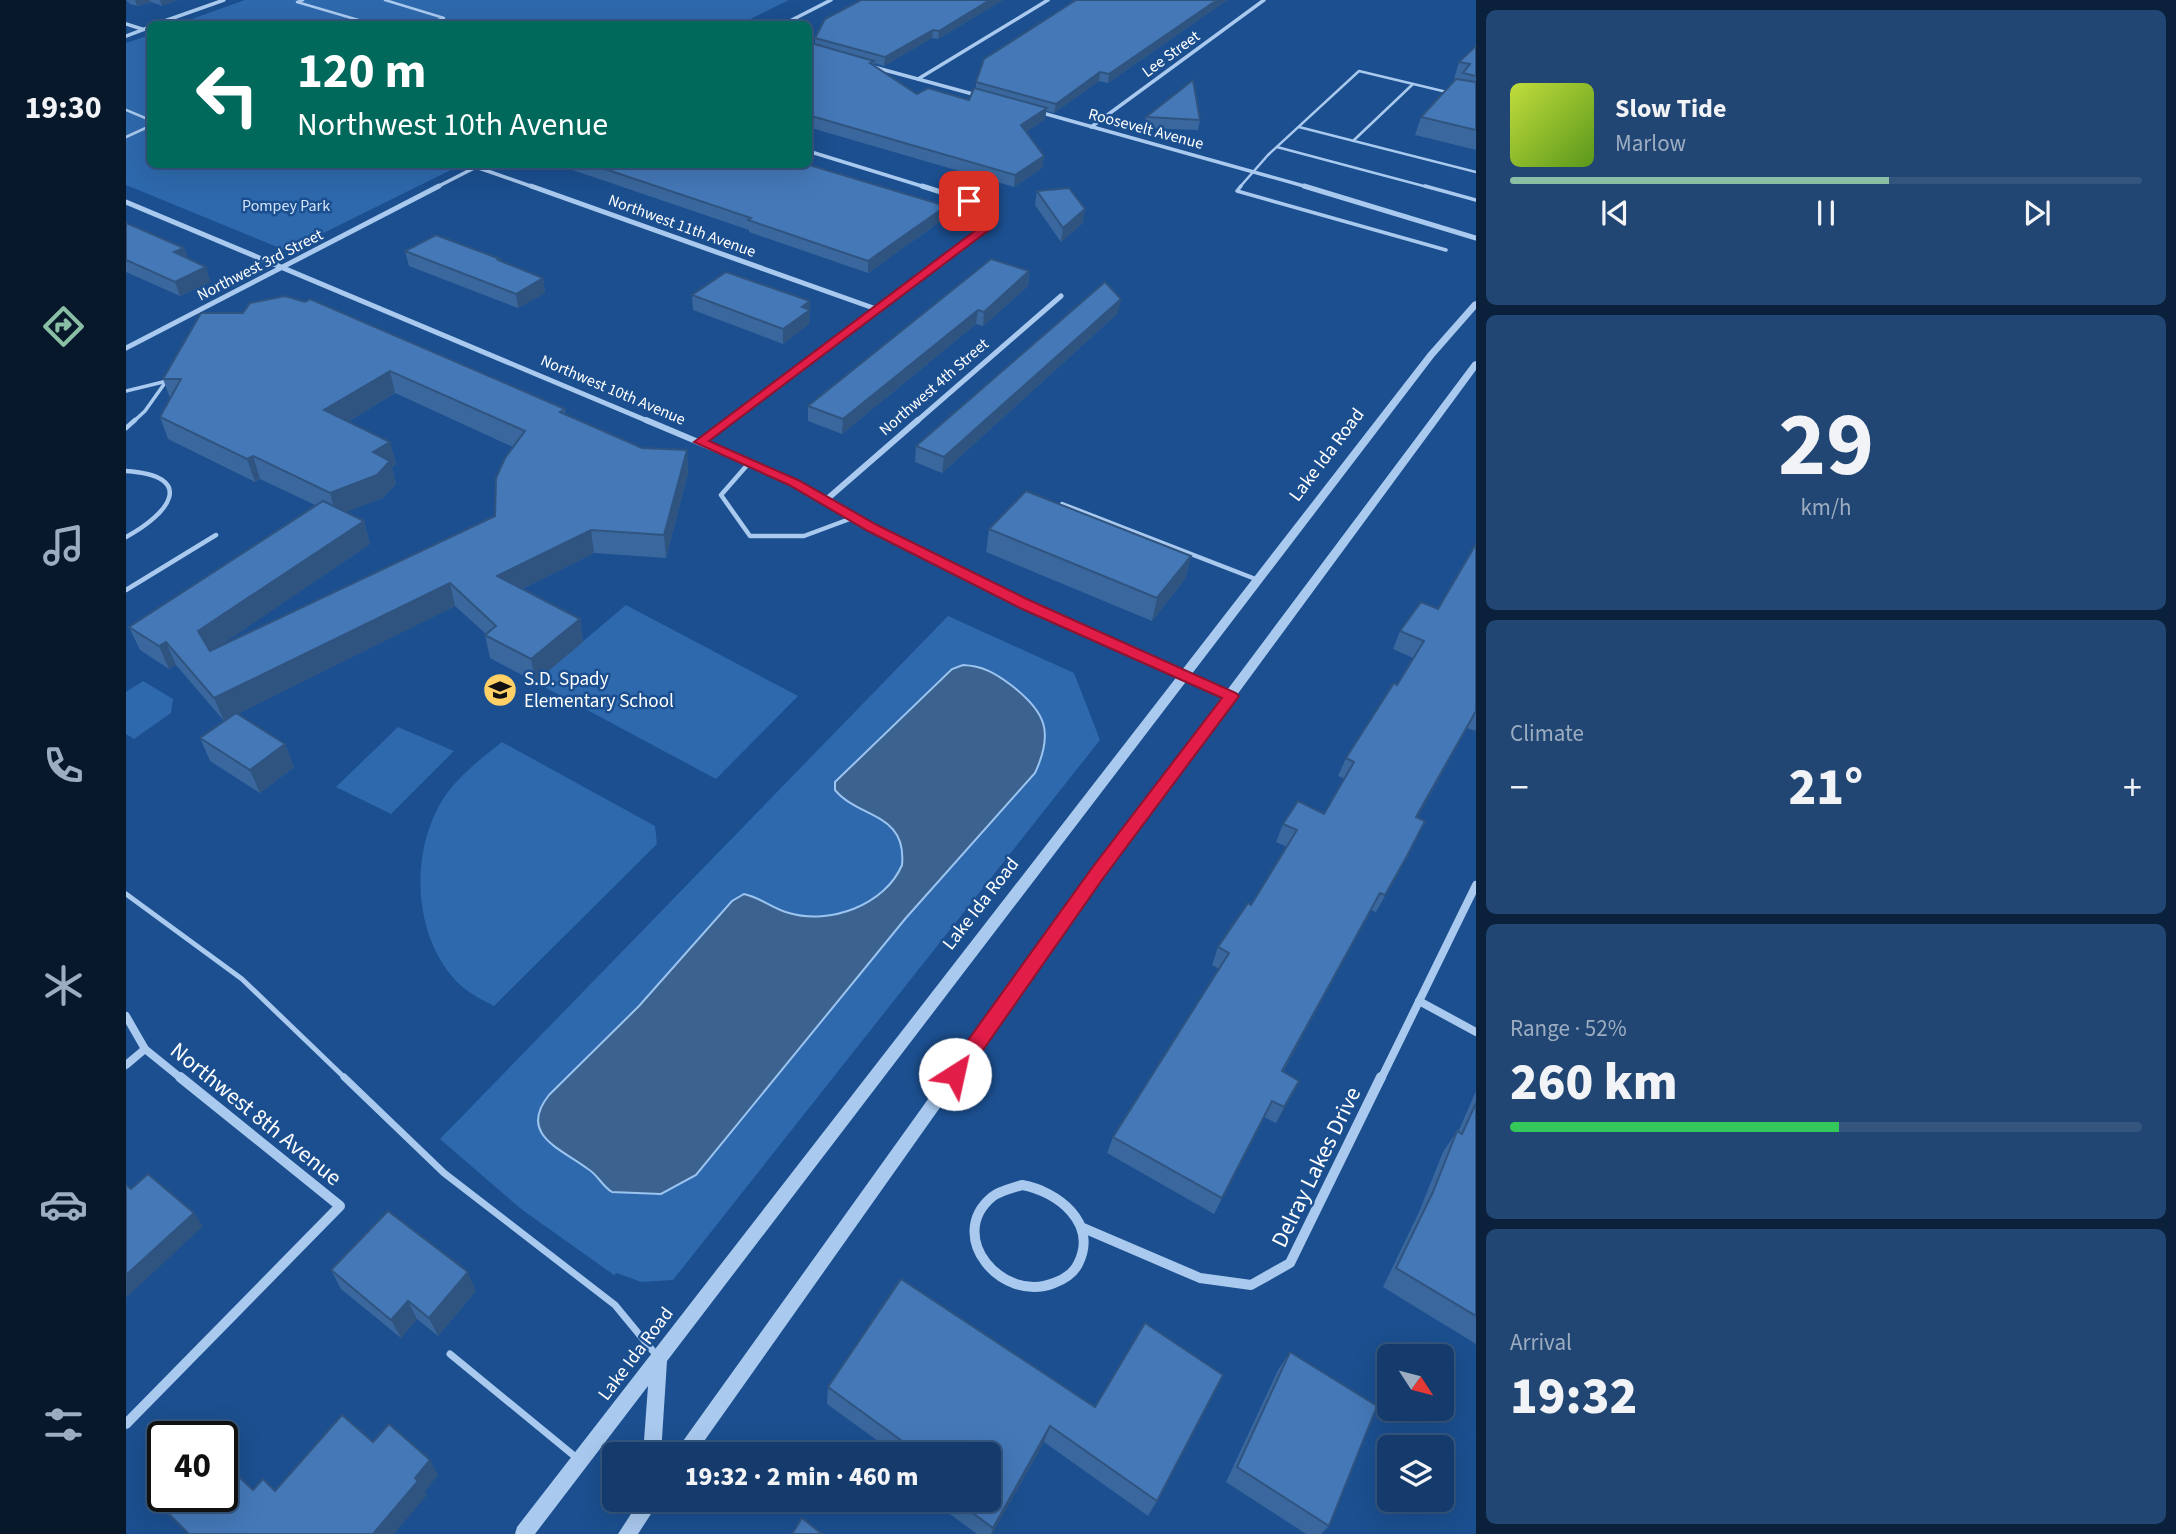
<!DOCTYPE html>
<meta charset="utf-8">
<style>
:root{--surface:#143b6b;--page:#214673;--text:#f1f3f6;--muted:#9dadc1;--line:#33557e;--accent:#8abfa5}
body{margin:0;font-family:"Source Sans 3",sans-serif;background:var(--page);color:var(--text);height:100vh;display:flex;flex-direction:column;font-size:26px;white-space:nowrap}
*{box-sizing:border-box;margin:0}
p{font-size:23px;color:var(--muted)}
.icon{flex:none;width:38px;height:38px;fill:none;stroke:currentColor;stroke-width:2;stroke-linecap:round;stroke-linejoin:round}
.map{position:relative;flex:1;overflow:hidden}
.details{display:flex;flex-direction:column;gap:10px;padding:10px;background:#0b203b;width:700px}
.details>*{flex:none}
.hud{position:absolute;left:21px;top:21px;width:665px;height:147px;border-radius:10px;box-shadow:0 7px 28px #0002,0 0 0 2px var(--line);background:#00695c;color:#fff;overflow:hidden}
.needle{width:46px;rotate:126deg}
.buttons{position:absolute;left:1251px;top:1344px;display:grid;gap:14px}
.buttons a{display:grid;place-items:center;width:77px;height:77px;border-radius:10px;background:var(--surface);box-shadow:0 7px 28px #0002,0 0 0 2px var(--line);font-size:35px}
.speed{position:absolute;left:21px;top:1421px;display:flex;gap:14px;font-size:35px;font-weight:700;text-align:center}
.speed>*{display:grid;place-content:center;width:91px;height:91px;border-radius:50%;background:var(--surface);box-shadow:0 7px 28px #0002,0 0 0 2px var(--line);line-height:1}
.speed .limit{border:4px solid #111;border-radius:10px;background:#fff;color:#111}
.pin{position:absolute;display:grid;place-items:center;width:60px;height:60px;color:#fff;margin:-30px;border-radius:14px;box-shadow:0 4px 10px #0006}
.me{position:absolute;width:77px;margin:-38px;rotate:35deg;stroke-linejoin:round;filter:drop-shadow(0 0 5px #0008)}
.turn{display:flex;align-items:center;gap:24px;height:147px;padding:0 35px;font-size:32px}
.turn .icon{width:91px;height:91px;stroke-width:2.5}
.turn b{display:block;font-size:49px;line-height:60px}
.big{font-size:52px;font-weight:800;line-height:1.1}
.details .widget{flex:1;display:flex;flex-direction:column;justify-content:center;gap:10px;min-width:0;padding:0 24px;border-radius:10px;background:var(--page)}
.details .dial{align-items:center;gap:0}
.dial b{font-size:91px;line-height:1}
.song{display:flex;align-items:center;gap:21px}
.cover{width:84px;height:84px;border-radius:10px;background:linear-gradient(135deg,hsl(70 70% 55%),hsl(90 70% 35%))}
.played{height:7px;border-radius:4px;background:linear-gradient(90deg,var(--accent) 60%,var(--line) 60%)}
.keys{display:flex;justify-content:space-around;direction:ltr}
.heat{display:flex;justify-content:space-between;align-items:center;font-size:38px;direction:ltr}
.charge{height:10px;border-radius:5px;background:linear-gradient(90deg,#34c759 52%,var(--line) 0)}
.trip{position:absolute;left:476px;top:1442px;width:399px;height:70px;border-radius:10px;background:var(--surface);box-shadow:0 7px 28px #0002,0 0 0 2px var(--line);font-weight:800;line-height:70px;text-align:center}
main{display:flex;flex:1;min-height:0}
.menu{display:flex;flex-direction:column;width:126px;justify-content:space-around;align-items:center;background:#08182b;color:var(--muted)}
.menu .icon{width:49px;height:49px}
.menu .selected{color:var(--accent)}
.menu b{font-size:32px;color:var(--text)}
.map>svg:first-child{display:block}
.green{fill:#2e69ad}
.water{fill:#3c6290;stroke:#9cc4f0;stroke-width:2}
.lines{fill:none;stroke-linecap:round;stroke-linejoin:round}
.service-far4{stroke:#a9c9ee;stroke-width:2.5}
.service-far3{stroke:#a9c9ee;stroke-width:3.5}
.service-far2{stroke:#a9c9ee;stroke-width:4.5}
.service-far1{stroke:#a9c9ee;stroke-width:5}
.service{stroke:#a9c9ee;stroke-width:7}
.minor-far4{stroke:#a9c9ee;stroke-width:3.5}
.minor-far3{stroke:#a9c9ee;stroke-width:5}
.minor-far2{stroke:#a9c9ee;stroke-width:6}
.minor-far1{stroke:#a9c9ee;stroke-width:8}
.minor{stroke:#a9c9ee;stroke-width:10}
.tertiary{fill:#a9c9ee;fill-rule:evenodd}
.wall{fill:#3a679d;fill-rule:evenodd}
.shaded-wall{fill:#305480}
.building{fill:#4478b7;stroke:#305480;stroke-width:2}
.route{fill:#e11d48;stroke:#92132f;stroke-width:2}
.labels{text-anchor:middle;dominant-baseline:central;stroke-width:5;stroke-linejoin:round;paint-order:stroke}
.far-street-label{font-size:16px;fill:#fff;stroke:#1b4f8f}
.far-park-label{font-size:16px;fill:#cfe3fa;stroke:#1b4f8f}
.street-label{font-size:19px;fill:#fff;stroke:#1b4f8f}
.poi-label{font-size:19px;fill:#fff;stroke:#1b4f8f;text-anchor:start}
.near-street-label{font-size:23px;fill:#fff;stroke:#1b4f8f}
</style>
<main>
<nav class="menu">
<b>19:30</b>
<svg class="icon selected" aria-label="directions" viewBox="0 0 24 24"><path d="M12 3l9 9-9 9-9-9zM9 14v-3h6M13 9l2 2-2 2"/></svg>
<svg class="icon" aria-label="music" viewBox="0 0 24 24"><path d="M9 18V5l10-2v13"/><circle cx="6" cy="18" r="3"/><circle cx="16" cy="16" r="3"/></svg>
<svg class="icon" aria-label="phone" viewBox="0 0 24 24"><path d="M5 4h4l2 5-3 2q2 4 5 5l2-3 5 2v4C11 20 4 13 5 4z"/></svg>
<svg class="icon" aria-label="climate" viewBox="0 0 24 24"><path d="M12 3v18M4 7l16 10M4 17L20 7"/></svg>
<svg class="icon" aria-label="car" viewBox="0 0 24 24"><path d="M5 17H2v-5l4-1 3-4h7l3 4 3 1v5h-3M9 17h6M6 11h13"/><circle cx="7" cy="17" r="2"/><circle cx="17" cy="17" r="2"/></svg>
<svg class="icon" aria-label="filters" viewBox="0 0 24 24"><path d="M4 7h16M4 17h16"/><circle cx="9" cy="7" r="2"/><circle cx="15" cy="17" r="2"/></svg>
</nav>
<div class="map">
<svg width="1350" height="1534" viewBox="0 0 1350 1534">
<rect width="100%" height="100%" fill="#1b4f8f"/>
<g class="green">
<polygon points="119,0 663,0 614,24 52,24"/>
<polygon points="24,35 24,164 335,165 161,251 0,185 0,43"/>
<polygon points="500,605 672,696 590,779 409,682"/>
<polygon points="822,616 948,673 974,740 547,1280 515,1282 491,1273 488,1275 395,1209 314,1139"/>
<polygon points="17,681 47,699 45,713 8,739 0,734 0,692"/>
<polygon points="272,727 328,751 265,814 210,787"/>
<path d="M 376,742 L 529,826 L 531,844 L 368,1006 C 353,998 336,990 325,975 C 285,926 285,844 321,793 C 336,773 357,757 376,742 Z"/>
</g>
<path class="water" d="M 837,665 C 857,666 869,673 885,685 C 920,712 928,732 909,773 L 779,919 L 570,1175 L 535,1194 L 486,1192 C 476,1186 472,1175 462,1169 C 436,1149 391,1135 423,1095 L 513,1006 L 606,901 L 618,894 C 636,898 647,909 663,913 C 704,925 759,905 776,865 C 781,812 733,819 709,790 L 709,782 L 826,669 Z"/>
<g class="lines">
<g class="service-far4">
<polyline points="177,0 171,2 246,24"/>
<polyline points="259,0 318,18 301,24"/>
<polyline points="0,110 24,120"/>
<polyline points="1173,127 1350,172"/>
<polyline points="0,137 24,126"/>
<polyline points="1227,141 1287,84"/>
<polyline points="1151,147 1305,188"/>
<polyline points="1113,188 1142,155 1233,71 1325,93"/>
</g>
<g class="service-far3">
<polyline points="1115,186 1111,191 1320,250"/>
<polyline points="1299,186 1350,200"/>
<polyline points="0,391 41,381"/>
<polyline points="7,422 19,411 41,380"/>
</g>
<g class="service-far2">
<polyline points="0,428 9,420"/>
<polyline points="623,463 595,495 624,536 678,536 729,517"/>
<path d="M 0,471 C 72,476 43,514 0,537"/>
<polyline points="936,504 1132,580"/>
<polyline points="0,590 90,535"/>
</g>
<polyline class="service-far1" points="0,894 116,979 220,1079"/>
<g class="service">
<polyline points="218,1077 318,1173 489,1305 531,1356"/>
<polyline points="324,1354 452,1459"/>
</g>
<g class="minor-far4">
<polyline points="0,24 16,29"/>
<polyline points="30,24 98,0"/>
<polyline points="658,24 705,0"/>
<polyline points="0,36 24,27"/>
<polyline points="744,66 854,96"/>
<polyline points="792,79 922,0"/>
<polyline points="913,112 1185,188"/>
<polyline points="965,127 1138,0"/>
<polyline points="682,151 802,188"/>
<polyline points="350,167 410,188"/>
<polyline points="309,188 354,165"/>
</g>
<g class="minor-far3">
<polyline points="405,186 753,310"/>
<polyline points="1178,186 1350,238"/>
<polyline points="0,202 524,422"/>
<polyline points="0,348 313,186"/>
<polyline points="601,422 864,225 862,211 843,201 796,186"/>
<polyline points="790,422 935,296"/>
</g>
<g class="minor-far2">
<polyline points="520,420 667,482 747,528 900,605 1105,696"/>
<polyline points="574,442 603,420"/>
<polyline points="700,500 792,420"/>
</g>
<g class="minor-far1">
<polyline points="1293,1001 1350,1032"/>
<polyline points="0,1016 19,1049 56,1079"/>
<polyline points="0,1065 19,1049"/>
<polyline points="1255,1079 1350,885"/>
</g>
<g class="minor">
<path d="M 896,1185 C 931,1191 973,1223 952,1264 C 947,1274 939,1279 928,1283 C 876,1304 819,1236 866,1197 C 873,1191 887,1188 896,1185 Z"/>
<polyline points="955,1227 1074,1278 1125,1285 1164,1263 1255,1077"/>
<polyline points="0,1424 214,1206 54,1077"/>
</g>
<g class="tertiary">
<polygon points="1350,301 1350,309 1308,357 541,1361 535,1454 517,1454 522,1386 409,1534 389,1534 391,1527 1302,353 1347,302"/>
<polygon points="1350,361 1350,370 977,877 569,1454 549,1454 552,1448 967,869 1347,362"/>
<polygon points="514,1500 534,1500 512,1534 492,1534"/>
</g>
</g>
<g class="wall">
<polygon points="0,0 52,0 36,6 25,2 11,6 4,4"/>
<polygon points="877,0 812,39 806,38 758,66 748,63 748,66 791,94 843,100 850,88 850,82 1101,0 982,83 973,81 928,113 920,111 919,119 900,132 918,156 916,168 888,187 682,127 682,48 689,44 689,38"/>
<polygon points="1350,46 1350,150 1289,135 1295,117 1330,80 1328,79 1333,62"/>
<polygon points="1020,117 1074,120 1072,130 1018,128"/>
<polygon points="429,164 680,164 819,218 742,273 623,232 623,230"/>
<polygon points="911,191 957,223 935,242 909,205"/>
<polygon points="0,223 58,248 62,259 80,267 84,282 54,296 0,272"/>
<polygon points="279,251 374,259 375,261 417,278 419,293 392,308 283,266"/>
<polygon points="903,271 902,286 857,326 850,324 716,434 682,421 682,406"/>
<polygon points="566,295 684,301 683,324 657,344 567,310"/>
<path d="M 75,313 L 439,409 L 439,414 L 516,448 L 561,450 L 562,473 L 540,558 L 468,553 L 396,589 L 454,619 L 457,642 L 409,682 L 364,658 L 359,635 L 360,634 L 329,606 L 111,714 L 159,744 L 168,767 L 134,793 L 84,761 L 74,738 L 101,719 L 98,721 L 50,665 L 43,669 L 14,650 L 3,627 L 189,505 L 134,479 L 129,482 L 42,439 L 34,417 L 44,398 L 37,379 ZM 269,393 L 387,447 L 369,516 L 93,646 L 244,544 L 238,521 L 219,512 L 257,498 L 270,484 L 266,467 L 270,464 L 264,442 L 222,422 Z"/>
<polygon points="992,313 816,473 789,462 790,446"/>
<polygon points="863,529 1065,556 1059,579 1026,621 860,552"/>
<polygon points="1350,544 1350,729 1349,731 1341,728 1291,818 1272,874 1250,912 1245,910 1157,1072 1173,1081 1165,1097 1150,1123 1138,1117 1088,1214 981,1153 987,1137 1093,969 1086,965 1092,947 1125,905 1161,847 1150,842 1157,824 1198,814 1219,779 1212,776 1220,758 1271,685 1287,658 1267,649 1274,631 1312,609"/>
<polygon points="1350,1091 1350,1344 1257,1287 1293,1212 1317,1152 1331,1131 1332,1132"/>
<polygon points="205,1270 350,1291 312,1336 291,1319 275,1338 215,1289"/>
<polygon points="775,1279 1031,1501 1022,1516 918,1442 866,1534 851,1534 805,1500 863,1500 863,1454 770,1454 701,1404 702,1387"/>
<polygon points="1164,1352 1203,1526 1195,1534 1180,1534 1100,1482 1152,1370"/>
</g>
<g class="shaded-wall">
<polygon points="9,0 24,0 25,2 11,6"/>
<polygon points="34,0 52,0 36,6"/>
<polygon points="864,0 877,0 812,39 813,31"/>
<polygon points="1091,0 1101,0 982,83 983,74"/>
<polygon points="807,30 806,38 758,66 759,57"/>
<polygon points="974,72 973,81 928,113 930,104"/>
<polygon points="921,108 919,119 893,137 895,125"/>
<polygon points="918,156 916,168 888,187 889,175"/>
<polygon points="820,206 819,218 742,273 742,261"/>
<polygon points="959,209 957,223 935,242 937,228"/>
<polygon points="58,248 63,262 48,252"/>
<polygon points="80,267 84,282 54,296 49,282"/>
<polygon points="903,271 902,286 857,326 858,312"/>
<polygon points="417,278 419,293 392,308 390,294"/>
<polygon points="995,299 992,313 816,473 818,457"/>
<polygon points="684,301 683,324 657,344 657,329 676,307"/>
<polygon points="852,310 850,324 716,434 717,419"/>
<polygon points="264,371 269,393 204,433 198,410"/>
<polygon points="264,442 270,464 266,467 270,484 257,498 210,516 204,493 247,452"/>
<polygon points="561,450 562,473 540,558 538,535"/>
<polygon points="127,456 134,479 129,482 121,459"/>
<polygon points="238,521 244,544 82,654 72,631"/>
<polygon points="465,530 468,553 376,599 371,576"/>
<polygon points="1065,556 1059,579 1026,621 1031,598"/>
<polygon points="324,583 329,606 98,721 88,698"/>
<polygon points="454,619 457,642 409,682 405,659"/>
<polygon points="40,642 50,665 43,669 33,646"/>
<polygon points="1350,711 1341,728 1282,835 1290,817"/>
<polygon points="159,744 168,767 134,793 124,770"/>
<polygon points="1290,839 1272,874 1250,912 1259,895"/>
<polygon points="1254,893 1245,910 1148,1088 1156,1071"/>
<polygon points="1173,1081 1165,1097 1150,1123 1158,1107"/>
<polygon points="68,1213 77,1226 0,1298 0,1275"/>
<polygon points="342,1272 350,1291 312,1336 303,1318"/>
<polygon points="282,1301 291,1319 275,1338 265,1320"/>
<polygon points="924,1426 918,1442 866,1534 865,1534 867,1528"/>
<polygon points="304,1460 312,1475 299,1492 301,1495 268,1534 247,1534"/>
</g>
<g class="building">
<polygon points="735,0 864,0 813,31 807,30 759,57 689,38 699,19"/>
<polygon points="950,0 1091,0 983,74 974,72 930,104 850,82 858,59"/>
<polygon points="685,43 748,61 744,63 791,94 802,88 843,100 848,88 921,108 895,125 918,156 889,175 682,115 682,48"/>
<polygon points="1350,46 1350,76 1337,73 1344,64 1333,62"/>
<polygon points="1330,79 1350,82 1350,130 1295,117"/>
<polygon points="1067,80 1074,120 1020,117"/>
<polygon points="464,164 680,164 820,206 742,261 622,220 625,218"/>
<polygon points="943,188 959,209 937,228 911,191"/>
<polygon points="0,223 58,248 48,252 80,267 49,282 0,260"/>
<polygon points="310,235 374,259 372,260 417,278 390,294 279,251"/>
<polygon points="865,259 903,271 858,312 852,310 717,419 682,406"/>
<polygon points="600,272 684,301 676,307 684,310 657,329 566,295"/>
<polygon points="979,282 995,299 818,457 790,446"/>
<polygon points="159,296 179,302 184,299 439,409 434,412 516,448 561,450 538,535 465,530 371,576 454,619 405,659 359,635 370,626 324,583 88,698 40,642 33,646 3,627 197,501 238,521 72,631 84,651 369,516 370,478 379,458 399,431 264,371 198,410 264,442 247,452 264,461 251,475 204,493 127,456 121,459 34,417 55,379 37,379 75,313 117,313 124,303"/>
<polygon points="900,491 1065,556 1031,598 863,529"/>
<polygon points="1350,544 1350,711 1290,817 1299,821 1281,856 1259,895 1254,893 1156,1071 1173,1081 1158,1107 1146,1101 1096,1198 987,1137 1103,953 1092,947 1122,903 1125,905 1171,830 1157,824 1172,801 1198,814 1228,762 1220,758 1268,683 1271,685 1298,641 1274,631 1295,602 1312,609"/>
<polygon points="110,713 159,744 124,770 74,738"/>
<polygon points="1350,1103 1350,1316 1270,1268 1307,1192 1331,1131 1336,1134"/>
<polygon points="22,1174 68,1213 0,1275 0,1185 5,1189"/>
<polygon points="262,1211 342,1272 303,1318 282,1301 265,1320 205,1270"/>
<polygon points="775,1279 969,1407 1019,1323 1097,1375 1031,1501 924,1426 867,1528 829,1500 863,1500 863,1454 794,1454 702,1387"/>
<polygon points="1164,1352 1251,1406 1203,1526 1111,1467"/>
<polygon points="216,1415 247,1442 263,1424 304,1460 289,1478 292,1481 247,1534 63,1534 25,1496 37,1484 37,1496 96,1496 96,1461 127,1490 137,1479 149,1491"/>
<polygon points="676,1518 696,1534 666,1534"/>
</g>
<polygon class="route" points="843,198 865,209 867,227 583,441 672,480 751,525 905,601 1110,693 1113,696 978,877 836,1080 829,1082 822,1080 819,1074 822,1068 966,868 1096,698 894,608 742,531 663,485 568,442 858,224 857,213 838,201"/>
<defs>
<g id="school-disc" transform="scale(1.75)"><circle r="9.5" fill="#ffd166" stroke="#1b4f8f"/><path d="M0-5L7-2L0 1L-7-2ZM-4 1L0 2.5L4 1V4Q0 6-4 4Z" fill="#111"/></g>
</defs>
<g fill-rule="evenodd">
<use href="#school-disc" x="374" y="690"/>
</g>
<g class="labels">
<g class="far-street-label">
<text transform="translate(1045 54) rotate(-36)">Lee Street</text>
<text transform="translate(1020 129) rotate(15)">Roosevelt Avenue</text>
<text transform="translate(556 226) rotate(20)">Northwest 11th Avenue</text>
<text transform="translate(134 265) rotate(-27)">Northwest 3rd Street</text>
<text transform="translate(808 387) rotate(-41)">Northwest 4th Street</text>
<text transform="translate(487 390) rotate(23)">Northwest 10th Avenue</text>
</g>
<g class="far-park-label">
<text x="160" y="206">Pompey Park</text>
</g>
<g class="street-label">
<text transform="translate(1201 455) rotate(-53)">Lake Ida Road</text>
<text transform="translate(855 904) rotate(-52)">Lake Ida Road</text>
<text transform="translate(510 1354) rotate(-53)">Lake Ida Road</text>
</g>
<g class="poi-label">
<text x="398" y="679">S.D. Spady<tspan x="398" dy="22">Elementary School</tspan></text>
</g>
<g class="near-street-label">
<text transform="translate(130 1114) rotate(39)">Northwest 8th Avenue</text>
<text transform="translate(1190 1167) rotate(-64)">Delray Lakes Drive</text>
</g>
</g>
</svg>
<div class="buttons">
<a><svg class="needle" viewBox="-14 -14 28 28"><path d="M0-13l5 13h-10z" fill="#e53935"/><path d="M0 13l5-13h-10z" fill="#9dadc1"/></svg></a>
<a><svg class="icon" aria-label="layers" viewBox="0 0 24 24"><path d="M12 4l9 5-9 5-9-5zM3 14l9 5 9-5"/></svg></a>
</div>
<div class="speed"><div class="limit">40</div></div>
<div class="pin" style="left:843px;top:201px;background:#d93025"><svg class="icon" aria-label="arrive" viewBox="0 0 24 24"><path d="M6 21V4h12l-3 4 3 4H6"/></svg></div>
<svg class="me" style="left:829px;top:1074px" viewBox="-20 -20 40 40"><circle r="19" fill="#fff"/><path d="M0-13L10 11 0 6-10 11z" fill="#e11d48"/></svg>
<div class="trip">19:32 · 2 min · 460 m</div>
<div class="hud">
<div class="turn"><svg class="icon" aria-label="left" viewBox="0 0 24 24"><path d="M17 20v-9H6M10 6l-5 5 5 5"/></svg><div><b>120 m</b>Northwest 10th Avenue</div></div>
</div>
</div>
<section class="details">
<div class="widget">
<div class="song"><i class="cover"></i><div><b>Slow Tide</b><p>Marlow</p></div></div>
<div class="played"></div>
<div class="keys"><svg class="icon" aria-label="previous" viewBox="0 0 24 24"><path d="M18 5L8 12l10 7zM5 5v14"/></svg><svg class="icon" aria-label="pause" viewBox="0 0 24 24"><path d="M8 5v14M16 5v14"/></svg><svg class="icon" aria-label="next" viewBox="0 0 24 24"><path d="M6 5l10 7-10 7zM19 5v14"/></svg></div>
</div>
<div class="widget dial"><b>29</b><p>km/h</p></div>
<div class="widget"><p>Climate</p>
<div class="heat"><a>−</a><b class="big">21°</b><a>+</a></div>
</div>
<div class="widget"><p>Range · 52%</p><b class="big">260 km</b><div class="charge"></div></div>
<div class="widget"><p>Arrival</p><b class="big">19:32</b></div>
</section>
</main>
